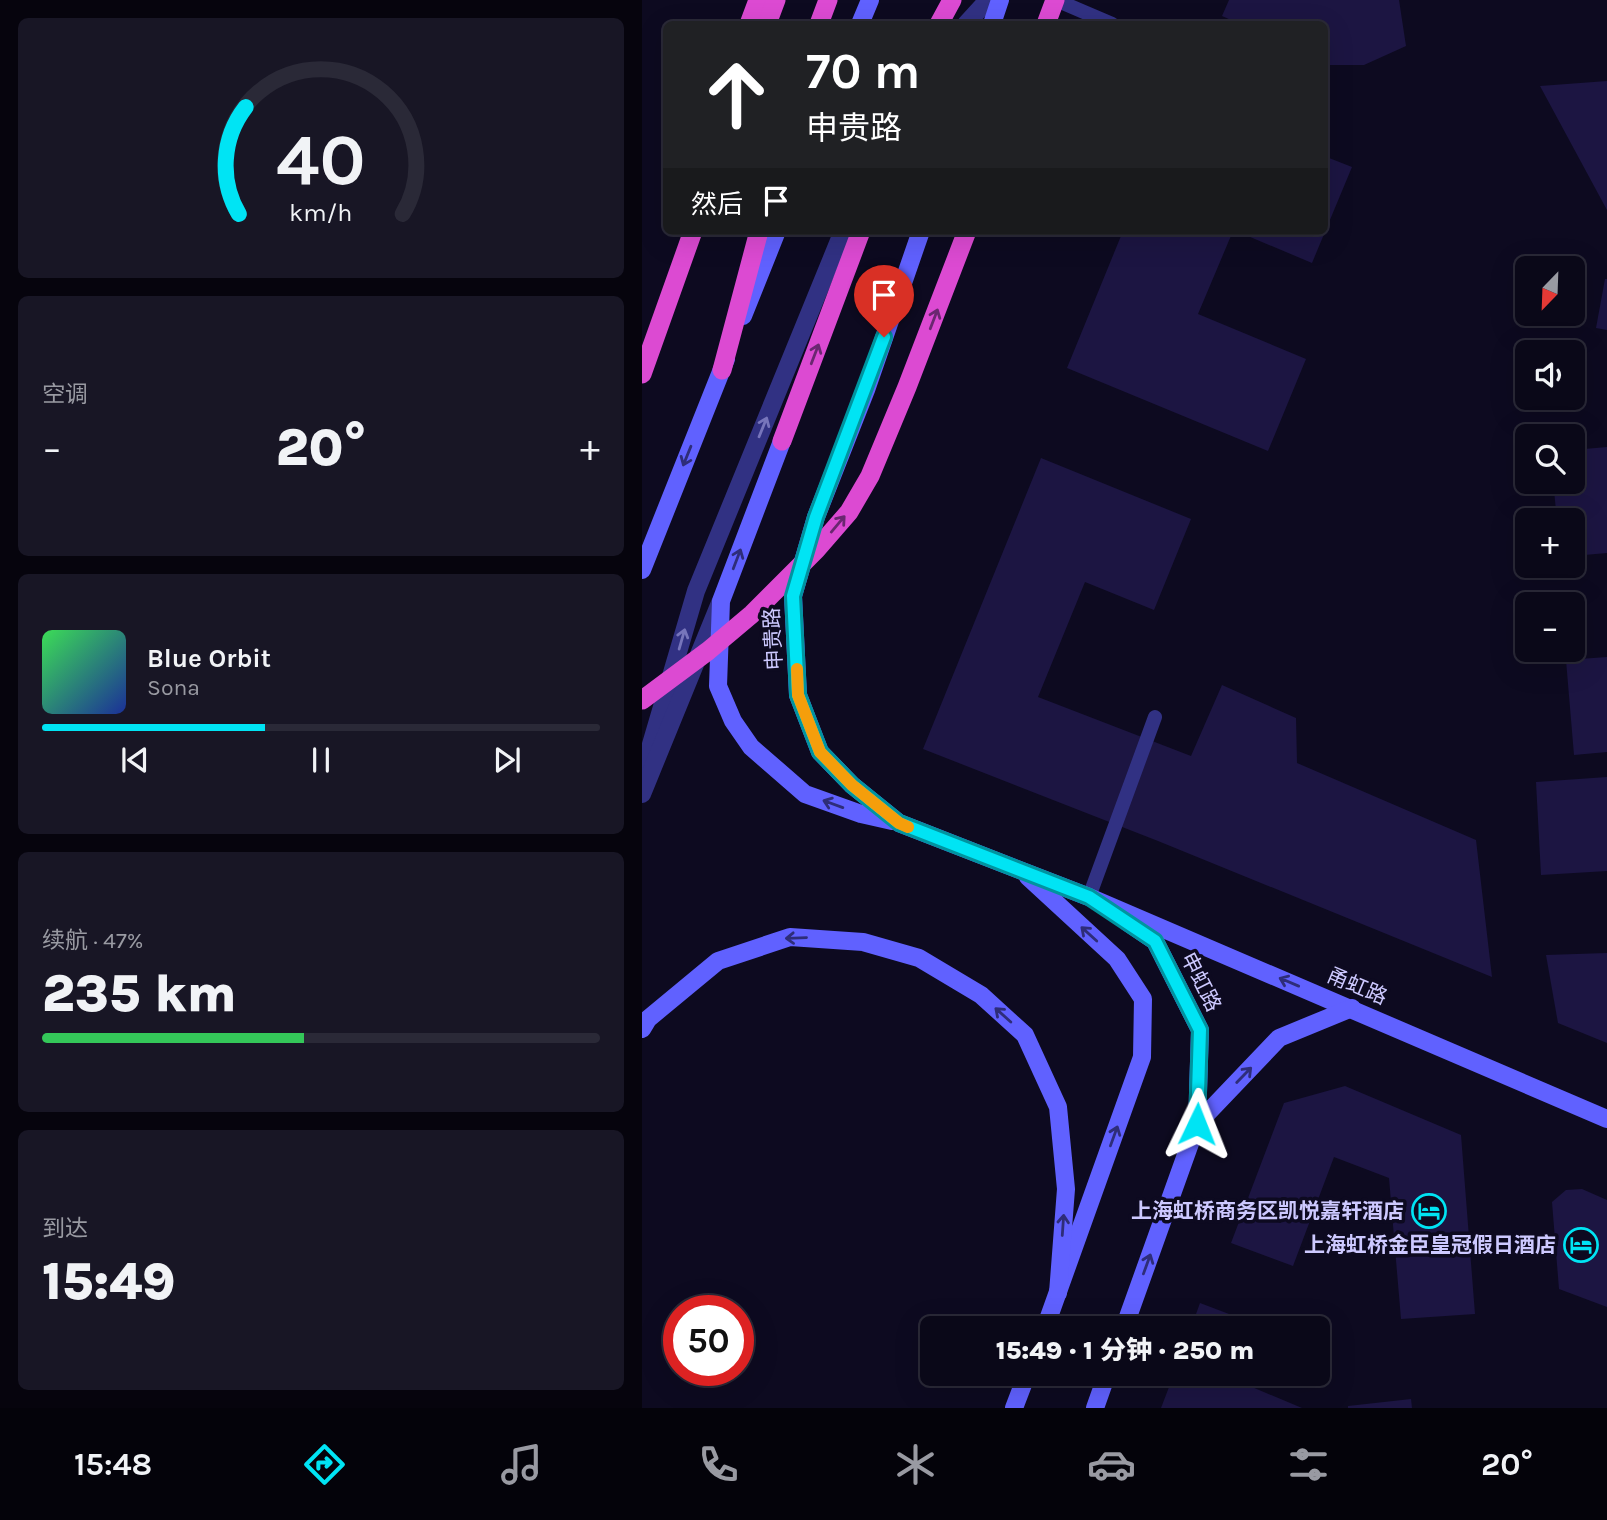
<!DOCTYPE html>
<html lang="zh">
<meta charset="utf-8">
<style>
:root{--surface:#0a0818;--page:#181625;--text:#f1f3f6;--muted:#999aa2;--line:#2a2937;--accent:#00e4f4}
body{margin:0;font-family:Karla,"Noto Sans SC",sans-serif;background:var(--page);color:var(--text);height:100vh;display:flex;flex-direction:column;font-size:26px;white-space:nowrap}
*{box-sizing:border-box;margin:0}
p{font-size:23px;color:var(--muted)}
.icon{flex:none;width:38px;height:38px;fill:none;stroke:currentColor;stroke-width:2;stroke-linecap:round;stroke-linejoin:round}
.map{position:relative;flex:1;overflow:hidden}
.sheet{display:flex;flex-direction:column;gap:18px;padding:18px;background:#06040d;width:642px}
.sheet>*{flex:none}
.guide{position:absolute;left:21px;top:21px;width:665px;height:214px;border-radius:10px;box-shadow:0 7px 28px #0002,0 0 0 2px var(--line);background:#202124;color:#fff;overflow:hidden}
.needle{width:46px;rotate:203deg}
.controls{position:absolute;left:873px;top:256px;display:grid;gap:14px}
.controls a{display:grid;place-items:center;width:70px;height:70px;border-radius:10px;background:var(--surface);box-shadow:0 7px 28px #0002,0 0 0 2px var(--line);font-size:35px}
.speed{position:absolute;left:21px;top:1295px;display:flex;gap:14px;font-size:35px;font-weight:700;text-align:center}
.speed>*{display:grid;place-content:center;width:91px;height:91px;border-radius:50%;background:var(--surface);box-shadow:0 7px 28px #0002,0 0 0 2px var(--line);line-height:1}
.speed .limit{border:10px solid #d22;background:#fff;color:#111}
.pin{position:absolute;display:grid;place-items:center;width:60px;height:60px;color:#fff;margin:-72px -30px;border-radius:50% 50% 50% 0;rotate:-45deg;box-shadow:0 0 7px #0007}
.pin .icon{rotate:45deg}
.me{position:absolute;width:77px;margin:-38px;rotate:2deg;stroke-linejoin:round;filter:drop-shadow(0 0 5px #0008)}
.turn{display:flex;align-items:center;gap:24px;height:147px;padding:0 28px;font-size:32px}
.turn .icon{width:91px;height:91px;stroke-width:2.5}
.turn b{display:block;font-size:49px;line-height:60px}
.then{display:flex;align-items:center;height:66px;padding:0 28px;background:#0003;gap:14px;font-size:26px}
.big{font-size:52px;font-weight:800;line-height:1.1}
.sheet .tile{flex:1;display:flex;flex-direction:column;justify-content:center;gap:10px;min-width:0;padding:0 24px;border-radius:10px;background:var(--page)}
.sheet .dial{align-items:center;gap:0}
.dial svg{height:182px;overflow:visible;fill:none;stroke:var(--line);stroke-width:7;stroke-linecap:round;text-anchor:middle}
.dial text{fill:var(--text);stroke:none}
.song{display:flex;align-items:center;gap:21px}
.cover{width:84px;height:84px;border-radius:10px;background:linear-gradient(135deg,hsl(130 70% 55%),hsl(230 70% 35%))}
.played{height:7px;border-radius:4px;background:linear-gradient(90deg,var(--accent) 40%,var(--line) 40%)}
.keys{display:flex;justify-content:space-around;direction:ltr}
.heat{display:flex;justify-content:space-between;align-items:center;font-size:38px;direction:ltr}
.charge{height:10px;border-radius:5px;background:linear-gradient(90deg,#34c759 47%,var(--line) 0)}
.trip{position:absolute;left:278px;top:1316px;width:410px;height:70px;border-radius:10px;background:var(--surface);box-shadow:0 7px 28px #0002,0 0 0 2px var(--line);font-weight:800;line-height:70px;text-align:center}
.tab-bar{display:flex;height:112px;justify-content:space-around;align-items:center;background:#04030a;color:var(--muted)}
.tab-bar .icon{width:49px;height:49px}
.tab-bar .selected{color:var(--accent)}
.tab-bar b{font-size:32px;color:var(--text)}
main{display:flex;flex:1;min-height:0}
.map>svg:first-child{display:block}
.building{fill:#1c1542}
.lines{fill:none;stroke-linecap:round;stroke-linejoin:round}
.service{stroke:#313183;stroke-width:14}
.minor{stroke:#313183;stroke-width:18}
.secondary{stroke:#6061ff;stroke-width:18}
.trunk{stroke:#dc4ad2;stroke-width:19}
.trunk-bridge{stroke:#dc4ad2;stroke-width:19}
.oneway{stroke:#6a2770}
.oneway2{stroke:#7775bb}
.oneway3{stroke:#2e2d79}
.route-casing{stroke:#00949f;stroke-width:18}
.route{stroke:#00e4f4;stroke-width:12}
.slow{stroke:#f59e0b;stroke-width:12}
.labels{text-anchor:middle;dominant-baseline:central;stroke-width:7;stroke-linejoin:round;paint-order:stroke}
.street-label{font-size:21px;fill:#cdc9ff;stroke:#0d0a20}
.poi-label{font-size:21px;font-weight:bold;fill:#cdc9ff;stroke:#0d0a20;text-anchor:end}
</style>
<main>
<section class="sheet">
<div class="tile dial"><svg viewBox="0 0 100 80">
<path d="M14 69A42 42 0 1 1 86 69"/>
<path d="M14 69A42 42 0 0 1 17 22" stroke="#00e4f4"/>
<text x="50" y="56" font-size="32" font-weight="700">40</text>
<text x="50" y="72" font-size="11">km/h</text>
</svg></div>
<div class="tile"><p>空调</p>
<div class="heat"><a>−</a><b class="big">20°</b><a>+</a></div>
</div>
<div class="tile">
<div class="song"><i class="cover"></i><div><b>Blue Orbit</b><p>Sona</p></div></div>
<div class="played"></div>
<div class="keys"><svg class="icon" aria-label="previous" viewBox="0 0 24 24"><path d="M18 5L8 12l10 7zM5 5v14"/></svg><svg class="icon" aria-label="pause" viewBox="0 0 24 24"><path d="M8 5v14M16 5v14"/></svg><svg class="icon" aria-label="next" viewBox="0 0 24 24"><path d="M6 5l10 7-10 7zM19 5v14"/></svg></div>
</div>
<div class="tile"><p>续航 · 47%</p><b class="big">235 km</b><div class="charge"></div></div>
<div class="tile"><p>到达</p><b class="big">15:49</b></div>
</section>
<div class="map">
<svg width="965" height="1408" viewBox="0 0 965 1408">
<rect width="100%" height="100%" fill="#0d0a20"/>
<g class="building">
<polygon points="587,0 757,0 764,46 722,65 682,65 682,24 598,24 580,16"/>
<polygon points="965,81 965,210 898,86"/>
<polygon points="682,156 710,167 670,263 594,231 682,231"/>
<polygon points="481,231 591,231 556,314 664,359 626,451 425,368"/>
<polygon points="963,279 965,279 965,330 954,328"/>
<polygon points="965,447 965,553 931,556 931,520 915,520 911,481 931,481 931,450"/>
<polygon points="399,458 549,519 512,610 443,582 396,697 549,756 580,685 654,718 655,763 834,840 850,977 516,841 281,749"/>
<polygon points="965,657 965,752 932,755 924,660"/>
<polygon points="965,777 965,871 899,875 894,782"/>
<polygon points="965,953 965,1043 916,1023 904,955"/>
<polygon points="703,1086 819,1135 833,1314 759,1319 747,1178 692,1157 651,1266 589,1243 642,1103"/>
<polygon points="940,1189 965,1200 965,1307 917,1289 910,1202 924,1190"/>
<polygon points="558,1303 624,1328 549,1328"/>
<polygon points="532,1374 614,1374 610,1387 660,1408 519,1408"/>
<polygon points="769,1399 770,1408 706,1408 706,1406"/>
</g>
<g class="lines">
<g class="service">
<polyline points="414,0 470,24"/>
<polyline points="447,897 513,717"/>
</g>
<g class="minor">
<polyline points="324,24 346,0"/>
<polyline points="0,775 54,591 201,231"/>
<polyline points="0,794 78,603"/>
</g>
<g class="secondary">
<polyline points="218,24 228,0"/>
<polyline points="350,24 358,0"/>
<polyline points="279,231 224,390 174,517 151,596 156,695 178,752 210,785 257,823 447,897 965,1119"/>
<polyline points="101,316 135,231"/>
<polyline points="140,441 79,601 76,686 91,721 109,747 163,794 219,814 250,821"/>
<polyline points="0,570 84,359"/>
<polyline points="386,877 475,959 501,999 500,1057 403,1328"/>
<polyline points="0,1029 6,1019 76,961 148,937 221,942 277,958 339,995 383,1035 416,1107 424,1189 416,1293"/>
<polyline points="555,1124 637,1038 710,1008"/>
<polyline points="482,1328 555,1124 558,1030 513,941 485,922"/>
<polyline points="372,1408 385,1374"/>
<polyline points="453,1408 465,1374"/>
</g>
<g class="trunk">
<polyline points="107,24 116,0"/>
<polyline points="125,24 134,0"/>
<polyline points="177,24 186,0"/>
<polyline points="297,24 310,0"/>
<polyline points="404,24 413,0"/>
<polyline points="80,370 117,231"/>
<polyline points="0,374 51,231"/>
<polyline points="140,441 219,231"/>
</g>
<polyline class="trunk-bridge" points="0,700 66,651 110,614 174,550 207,512 228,476 265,387 325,231"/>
</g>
<defs><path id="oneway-shaft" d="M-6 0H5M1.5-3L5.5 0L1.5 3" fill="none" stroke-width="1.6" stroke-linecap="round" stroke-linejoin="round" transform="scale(1.75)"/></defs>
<g class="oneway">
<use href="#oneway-shaft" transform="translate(292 319) rotate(-69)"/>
<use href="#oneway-shaft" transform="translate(173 354) rotate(-69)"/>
<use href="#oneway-shaft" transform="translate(196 524) rotate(-50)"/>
</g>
<g class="oneway2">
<use href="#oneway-shaft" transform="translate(121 427) rotate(-68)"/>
<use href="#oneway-shaft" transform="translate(40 639) rotate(-74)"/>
</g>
<g class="oneway3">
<use href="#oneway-shaft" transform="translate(45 456) rotate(112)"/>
<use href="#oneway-shaft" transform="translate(95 559) rotate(-69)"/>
<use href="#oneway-shaft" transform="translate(191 804) rotate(-160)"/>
<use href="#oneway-shaft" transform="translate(447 934) rotate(-138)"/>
<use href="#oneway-shaft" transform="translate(154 938) rotate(178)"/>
<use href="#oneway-shaft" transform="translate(647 982) rotate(-157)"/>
<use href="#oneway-shaft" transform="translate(361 1015) rotate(-138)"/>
<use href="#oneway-shaft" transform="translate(602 1075) rotate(-46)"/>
<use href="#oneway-shaft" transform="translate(472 1136) rotate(-70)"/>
<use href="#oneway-shaft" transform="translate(421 1225) rotate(-86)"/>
<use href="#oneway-shaft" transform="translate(505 1264) rotate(-70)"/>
</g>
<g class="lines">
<g class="route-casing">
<polyline id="route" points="242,337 174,517 151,596 156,695 178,752 210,785 257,823 447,897 513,941 558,1030 555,1124"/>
</g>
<use href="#route" class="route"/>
<polyline class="slow" points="155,669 156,695 178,752 210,785 257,823 266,827"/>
</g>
<defs>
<g id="hotel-ring" transform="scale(1.75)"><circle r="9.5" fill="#0d0a20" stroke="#00e4f4" stroke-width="1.5"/><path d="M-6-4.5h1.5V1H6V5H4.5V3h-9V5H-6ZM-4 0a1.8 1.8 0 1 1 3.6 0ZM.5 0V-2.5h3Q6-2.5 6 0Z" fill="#00e4f4"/></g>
</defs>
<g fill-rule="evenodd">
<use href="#hotel-ring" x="787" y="1211"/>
<use href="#hotel-ring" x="939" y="1245"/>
</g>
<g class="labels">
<g class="street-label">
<text transform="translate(131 639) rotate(-93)">申贵路</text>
<text transform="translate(559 982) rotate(63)">申虹路</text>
<text transform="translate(715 986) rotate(23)">甬虹路</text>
</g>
<g class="poi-label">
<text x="762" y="1211">上海虹桥商务区凯悦嘉轩酒店</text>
<text x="914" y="1245">上海虹桥金臣皇冠假日酒店</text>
</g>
</g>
</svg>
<div class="controls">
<a><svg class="needle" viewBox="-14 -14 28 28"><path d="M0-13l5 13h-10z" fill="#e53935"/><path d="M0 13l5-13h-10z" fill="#999aa2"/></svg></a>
<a><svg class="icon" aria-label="sound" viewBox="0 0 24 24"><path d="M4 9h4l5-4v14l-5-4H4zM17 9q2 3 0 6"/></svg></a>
<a><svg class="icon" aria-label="search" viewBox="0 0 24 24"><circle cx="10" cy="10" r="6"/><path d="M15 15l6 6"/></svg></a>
<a>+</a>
<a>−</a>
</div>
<div class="speed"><div class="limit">50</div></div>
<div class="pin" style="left:242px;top:337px;background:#d93025"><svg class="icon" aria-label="arrive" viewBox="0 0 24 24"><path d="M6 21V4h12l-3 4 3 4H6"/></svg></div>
<svg class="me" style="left:555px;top:1124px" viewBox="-20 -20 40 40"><path d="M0-17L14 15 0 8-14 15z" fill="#00e4f4" stroke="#fff" stroke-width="4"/></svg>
<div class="trip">15:49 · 1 分钟 · 250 m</div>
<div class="guide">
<div class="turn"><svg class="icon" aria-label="ahead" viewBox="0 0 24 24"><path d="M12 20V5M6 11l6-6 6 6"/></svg><div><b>70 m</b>申贵路</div></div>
<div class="then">然后<svg class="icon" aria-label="arrive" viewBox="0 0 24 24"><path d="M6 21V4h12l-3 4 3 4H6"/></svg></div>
</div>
</div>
</main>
<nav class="tab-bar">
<b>15:48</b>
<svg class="icon selected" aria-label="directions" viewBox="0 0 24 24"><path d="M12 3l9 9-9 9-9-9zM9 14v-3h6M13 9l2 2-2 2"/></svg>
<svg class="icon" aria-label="music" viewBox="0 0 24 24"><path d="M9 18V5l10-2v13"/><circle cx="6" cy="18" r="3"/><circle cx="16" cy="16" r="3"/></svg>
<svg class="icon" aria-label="phone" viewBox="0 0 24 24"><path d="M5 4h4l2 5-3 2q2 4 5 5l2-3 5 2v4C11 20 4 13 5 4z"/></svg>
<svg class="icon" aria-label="climate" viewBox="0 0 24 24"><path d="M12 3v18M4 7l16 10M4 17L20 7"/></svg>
<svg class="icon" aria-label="car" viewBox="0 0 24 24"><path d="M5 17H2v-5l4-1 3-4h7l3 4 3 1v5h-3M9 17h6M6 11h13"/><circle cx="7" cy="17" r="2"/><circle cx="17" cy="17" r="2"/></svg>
<svg class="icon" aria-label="filters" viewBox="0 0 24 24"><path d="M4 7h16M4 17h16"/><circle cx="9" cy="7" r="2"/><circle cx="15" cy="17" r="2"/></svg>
<b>20°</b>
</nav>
